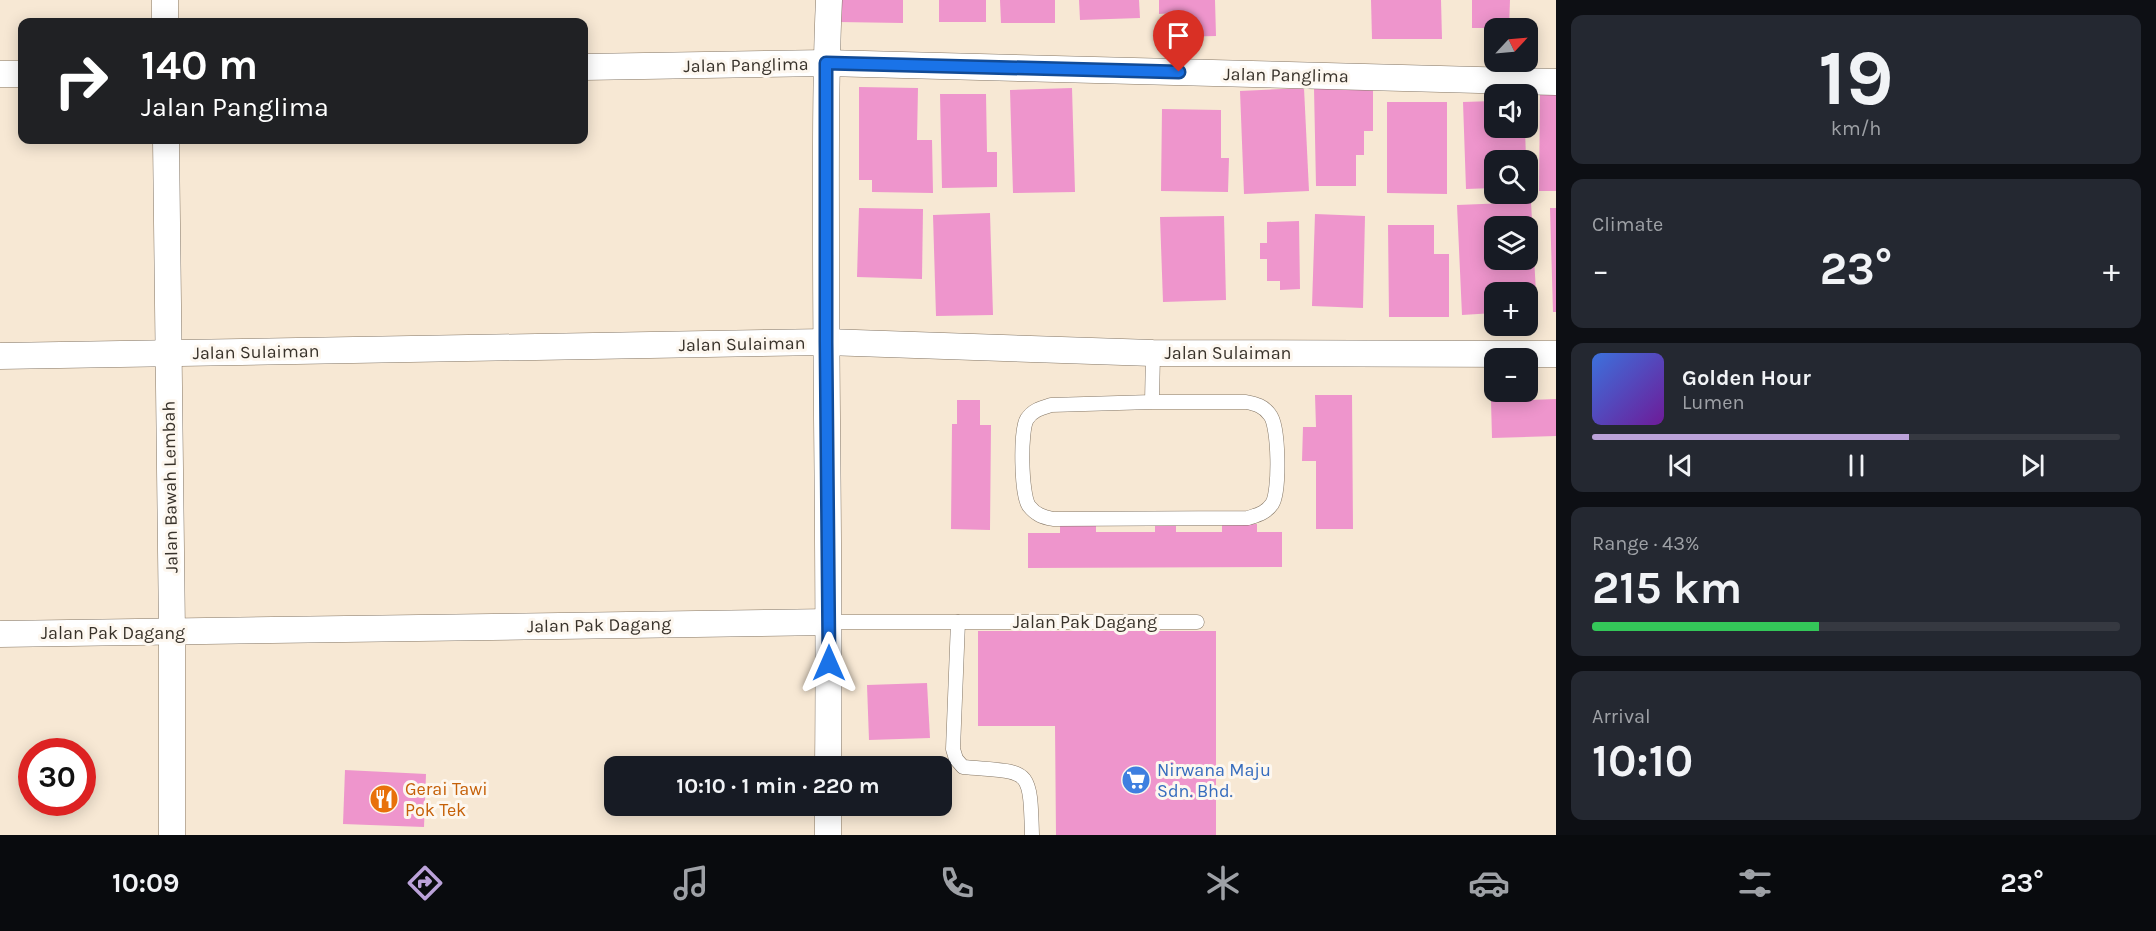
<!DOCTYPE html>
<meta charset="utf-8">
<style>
:root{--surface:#171b24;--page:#242831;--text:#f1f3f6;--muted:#9ea1a6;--line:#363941;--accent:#bba2d9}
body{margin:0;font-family:Karla,sans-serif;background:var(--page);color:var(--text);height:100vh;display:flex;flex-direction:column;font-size:22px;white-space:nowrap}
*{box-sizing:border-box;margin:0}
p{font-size:20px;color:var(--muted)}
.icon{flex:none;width:33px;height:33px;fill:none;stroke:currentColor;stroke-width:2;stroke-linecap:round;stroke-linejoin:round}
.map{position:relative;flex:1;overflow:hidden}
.side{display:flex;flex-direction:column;gap:15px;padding:15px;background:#0d0f14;width:600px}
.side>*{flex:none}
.banner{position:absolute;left:18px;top:18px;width:570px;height:126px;border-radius:12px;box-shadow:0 3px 15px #0003;background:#202124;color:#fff;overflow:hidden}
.needle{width:39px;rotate:64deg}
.buttons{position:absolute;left:1484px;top:18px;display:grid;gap:12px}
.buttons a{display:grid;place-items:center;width:54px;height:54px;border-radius:12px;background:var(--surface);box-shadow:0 3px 15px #0003;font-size:30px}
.speed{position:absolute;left:18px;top:738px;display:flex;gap:12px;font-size:30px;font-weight:700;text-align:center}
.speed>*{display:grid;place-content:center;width:78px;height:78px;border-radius:50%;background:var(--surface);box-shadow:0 3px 15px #0003;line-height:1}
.speed .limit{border:9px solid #d22;background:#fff;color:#111}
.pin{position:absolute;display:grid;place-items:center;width:51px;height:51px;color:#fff;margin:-62px -26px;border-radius:50% 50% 50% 0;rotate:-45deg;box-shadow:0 0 6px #0007}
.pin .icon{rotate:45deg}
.me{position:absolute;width:66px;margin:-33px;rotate:0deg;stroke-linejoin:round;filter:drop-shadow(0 0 4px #0008)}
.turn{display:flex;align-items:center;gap:21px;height:126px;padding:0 24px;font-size:27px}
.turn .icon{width:78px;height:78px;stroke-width:2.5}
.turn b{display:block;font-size:42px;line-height:51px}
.big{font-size:45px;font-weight:700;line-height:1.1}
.side .widget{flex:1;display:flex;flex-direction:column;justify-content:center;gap:9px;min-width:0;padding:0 21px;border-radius:12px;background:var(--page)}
.side .dial{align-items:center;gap:0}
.dial b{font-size:78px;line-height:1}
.song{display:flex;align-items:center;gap:18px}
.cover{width:72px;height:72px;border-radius:9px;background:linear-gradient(135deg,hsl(220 70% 55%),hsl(280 70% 35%))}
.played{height:6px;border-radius:3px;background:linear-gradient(90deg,var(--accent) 60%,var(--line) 60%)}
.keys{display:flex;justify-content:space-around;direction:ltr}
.heat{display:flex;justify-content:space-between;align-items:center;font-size:33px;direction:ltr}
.charge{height:9px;border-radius:4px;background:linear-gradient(90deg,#34c759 43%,var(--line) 0)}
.trip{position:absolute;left:604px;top:756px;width:348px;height:60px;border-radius:12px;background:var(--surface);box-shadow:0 3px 15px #0003;font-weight:700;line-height:60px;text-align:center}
.dock{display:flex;height:96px;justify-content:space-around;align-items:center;background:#090b0e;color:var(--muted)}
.dock .icon{width:42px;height:42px}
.dock .current{color:var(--accent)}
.dock b{font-size:27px;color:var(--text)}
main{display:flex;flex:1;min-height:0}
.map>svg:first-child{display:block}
.building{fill:#ee95cc;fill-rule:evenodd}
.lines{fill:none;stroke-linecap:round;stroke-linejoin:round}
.service-casing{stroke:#847665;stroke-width:15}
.minor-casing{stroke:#847665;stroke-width:27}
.service{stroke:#fff;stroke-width:14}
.minor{stroke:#fff;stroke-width:26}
.route-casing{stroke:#114b97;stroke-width:15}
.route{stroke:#1a73e8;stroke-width:10}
.labels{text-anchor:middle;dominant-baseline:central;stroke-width:6;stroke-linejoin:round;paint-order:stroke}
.street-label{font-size:18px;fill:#38322a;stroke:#fdf7ef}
.shop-label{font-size:18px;fill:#366cbe;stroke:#fdf7ef;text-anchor:start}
.food-label{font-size:18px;fill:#c56008;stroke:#fdf7ef;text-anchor:start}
</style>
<main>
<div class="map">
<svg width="1556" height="835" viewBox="0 0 1556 835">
<rect width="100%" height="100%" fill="#f7e8d4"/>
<g class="building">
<polygon points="838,0 903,0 903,23 838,22"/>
<rect x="939" y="0" width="47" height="22"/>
<polygon points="1000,0 1055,0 1055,23 1001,23"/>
<polygon points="1079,0 1139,0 1140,18 1080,20"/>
<polygon points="1159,0 1215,0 1216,36 1175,37 1174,13 1159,14"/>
<polygon points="1371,0 1441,0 1442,39 1372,39"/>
<polygon points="1472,0 1510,0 1509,28 1472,28"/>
<polygon points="859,87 918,88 917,140 932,140 933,193 872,192 872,180 859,180"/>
<polygon points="1373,87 1373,131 1364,131 1364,155 1356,155 1356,186 1316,186 1314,88"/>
<polygon points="1072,88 1075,192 1013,193 1010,90"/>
<polygon points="1304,88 1309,191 1244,194 1240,91"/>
<polygon points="940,94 986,94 987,152 997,152 997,187 942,188"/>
<polygon points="1540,94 1556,95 1556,191 1539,191"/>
<polygon points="1494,101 1494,128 1525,128 1526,160 1494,160 1494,188 1466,189 1463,102"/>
<polygon points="1387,102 1447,102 1447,194 1387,193"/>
<polygon points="1162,109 1221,110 1221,158 1229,158 1228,192 1161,191"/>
<path d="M 1531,202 L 1537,311 L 1527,312 L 1527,292 L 1494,292 L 1494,313 L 1462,315 L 1457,205 ZM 1494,226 L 1527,226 L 1527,260 L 1494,260 Z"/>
<polygon points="859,208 923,209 922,279 857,277"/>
<polygon points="1550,208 1556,208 1556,312 1553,312"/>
<polygon points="990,213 993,315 936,316 933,215"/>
<polygon points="1315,214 1365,216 1363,308 1312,306"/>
<polygon points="1224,216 1226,300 1163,302 1160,217"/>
<polygon points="1299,221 1300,289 1280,290 1280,281 1267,281 1267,259 1260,259 1260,243 1267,243 1267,222"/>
<polygon points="1388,225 1434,225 1434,254 1449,254 1449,317 1389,317"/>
<polygon points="1527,385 1530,385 1530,400 1556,399 1556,436 1492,438 1491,401 1510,401 1510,392 1527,392"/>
<polygon points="1315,395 1352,395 1353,529 1316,529 1316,461 1302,461 1303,427 1316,427"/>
<polygon points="957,400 980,400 980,425 991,425 990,530 951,529 952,424 957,424"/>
<polygon points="1257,524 1257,532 1282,532 1282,567 1028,568 1028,533 1060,533 1060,525 1096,525 1096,532 1155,532 1155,525 1176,525 1176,532 1222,532 1222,525"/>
<polygon points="978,631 1216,631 1216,835 1056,835 1055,726 978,726"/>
<polygon points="927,683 930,738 869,740 867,685"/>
<polygon points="345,770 426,774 424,827 343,824"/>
</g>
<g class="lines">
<g class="service-casing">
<g id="service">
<path d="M 1152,402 L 1051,405 C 1041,408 1033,410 1027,419 C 1020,430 1021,495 1029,506 C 1036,515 1043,517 1053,519 L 1248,518 C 1257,515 1266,513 1272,504 C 1280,492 1279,426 1270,415 C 1264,406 1256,404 1246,402 L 1152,402 L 1153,353"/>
<polyline points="830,622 1197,622"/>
<path d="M 958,622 L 953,749 L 956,759 L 963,767 C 1030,773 1030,765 1032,835"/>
</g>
</g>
<g class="minor-casing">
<g id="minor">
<polyline points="165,22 165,0"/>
<polyline points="584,67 826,63 1556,82"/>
<polyline points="0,74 22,74"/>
<polyline points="166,140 172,632 172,835"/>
<polyline points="0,356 826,342 1153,353 1556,354"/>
<polyline points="0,634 830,622"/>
<path d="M 828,766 C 830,590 826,413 826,236 C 826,157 825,79 829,0"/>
<polyline points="828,835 828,806"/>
</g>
</g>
<use href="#service" class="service"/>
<use href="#minor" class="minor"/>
</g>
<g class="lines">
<g class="route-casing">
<polyline id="route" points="829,663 826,342 826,63 1179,72"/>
</g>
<use href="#route" class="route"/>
</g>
<defs>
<g id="supermarket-disc" transform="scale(1.5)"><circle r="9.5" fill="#3f7fe0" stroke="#fdf7ef"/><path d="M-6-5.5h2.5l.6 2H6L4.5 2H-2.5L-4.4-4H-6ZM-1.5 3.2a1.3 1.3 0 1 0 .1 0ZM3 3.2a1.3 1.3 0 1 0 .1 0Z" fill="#fff"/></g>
<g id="restaurant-disc" transform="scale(1.5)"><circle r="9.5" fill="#e8710a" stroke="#fdf7ef"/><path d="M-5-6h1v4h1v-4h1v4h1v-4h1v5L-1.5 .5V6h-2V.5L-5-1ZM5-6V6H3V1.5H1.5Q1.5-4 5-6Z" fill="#fff"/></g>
</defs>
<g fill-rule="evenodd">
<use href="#supermarket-disc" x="1136" y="780"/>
<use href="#restaurant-disc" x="384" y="799"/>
</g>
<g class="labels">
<g class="street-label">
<text transform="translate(746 65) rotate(-1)">Jalan Panglima</text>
<text transform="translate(1286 75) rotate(1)">Jalan Panglima</text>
<text transform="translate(742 344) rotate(-1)">Jalan Sulaiman</text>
<text transform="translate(256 352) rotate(-1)">Jalan Sulaiman</text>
<text x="1228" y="353">Jalan Sulaiman</text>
<text transform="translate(170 487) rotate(-91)">Jalan Bawah Lembah</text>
<text x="1085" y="622">Jalan Pak Dagang</text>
<text transform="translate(599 625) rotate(-1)">Jalan Pak Dagang</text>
<text x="113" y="633">Jalan Pak Dagang</text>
</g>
<g class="shop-label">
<text x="1157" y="770">Nirwana Maju<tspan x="1157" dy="21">Sdn. Bhd.</tspan></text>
</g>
<g class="food-label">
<text x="405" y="789">Gerai Tawi<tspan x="405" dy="21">Pok Tek</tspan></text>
</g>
</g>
</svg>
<div class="buttons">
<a><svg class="needle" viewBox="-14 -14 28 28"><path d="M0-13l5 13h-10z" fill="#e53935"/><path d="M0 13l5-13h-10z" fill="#9ea1a6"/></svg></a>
<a><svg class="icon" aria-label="sound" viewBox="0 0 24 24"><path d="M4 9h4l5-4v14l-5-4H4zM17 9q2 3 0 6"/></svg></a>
<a><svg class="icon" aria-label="search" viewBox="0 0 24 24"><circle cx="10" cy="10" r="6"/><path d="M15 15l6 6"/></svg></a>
<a><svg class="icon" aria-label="layers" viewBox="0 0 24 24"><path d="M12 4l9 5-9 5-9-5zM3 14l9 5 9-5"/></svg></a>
<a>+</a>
<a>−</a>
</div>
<div class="speed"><div class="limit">30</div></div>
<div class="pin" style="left:1179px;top:72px;background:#d93025"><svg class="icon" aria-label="arrive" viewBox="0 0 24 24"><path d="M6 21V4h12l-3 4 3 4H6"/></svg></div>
<svg class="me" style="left:829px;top:663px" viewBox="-20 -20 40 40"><path d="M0-17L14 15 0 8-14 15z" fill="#1a73e8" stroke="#fff" stroke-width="4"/></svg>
<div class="trip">10:10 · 1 min · 220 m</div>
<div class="banner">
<div class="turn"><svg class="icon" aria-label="right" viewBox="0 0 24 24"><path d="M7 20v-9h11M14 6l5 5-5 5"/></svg><div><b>140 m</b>Jalan Panglima</div></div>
</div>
</div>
<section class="side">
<div class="widget dial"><b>19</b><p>km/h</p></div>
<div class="widget"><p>Climate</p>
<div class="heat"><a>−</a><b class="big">23°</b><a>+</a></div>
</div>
<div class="widget">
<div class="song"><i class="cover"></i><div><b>Golden Hour</b><p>Lumen</p></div></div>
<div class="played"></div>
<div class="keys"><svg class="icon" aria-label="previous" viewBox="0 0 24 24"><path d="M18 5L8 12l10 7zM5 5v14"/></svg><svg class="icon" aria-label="pause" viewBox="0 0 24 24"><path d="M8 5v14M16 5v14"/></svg><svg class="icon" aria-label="next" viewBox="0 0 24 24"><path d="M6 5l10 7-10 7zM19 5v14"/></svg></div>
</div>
<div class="widget"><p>Range · 43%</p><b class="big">215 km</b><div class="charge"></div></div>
<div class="widget"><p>Arrival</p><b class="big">10:10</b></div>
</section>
</main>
<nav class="dock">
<b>10:09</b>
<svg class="icon current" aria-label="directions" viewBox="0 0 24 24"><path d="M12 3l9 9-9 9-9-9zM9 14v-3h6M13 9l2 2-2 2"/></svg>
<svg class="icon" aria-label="music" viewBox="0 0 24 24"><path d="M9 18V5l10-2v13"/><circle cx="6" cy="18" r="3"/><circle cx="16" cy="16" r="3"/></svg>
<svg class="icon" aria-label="phone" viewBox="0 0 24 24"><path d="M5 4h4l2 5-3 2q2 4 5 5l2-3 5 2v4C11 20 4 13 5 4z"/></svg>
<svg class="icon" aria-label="climate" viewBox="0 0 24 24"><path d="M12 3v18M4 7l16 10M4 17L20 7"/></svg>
<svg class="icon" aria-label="car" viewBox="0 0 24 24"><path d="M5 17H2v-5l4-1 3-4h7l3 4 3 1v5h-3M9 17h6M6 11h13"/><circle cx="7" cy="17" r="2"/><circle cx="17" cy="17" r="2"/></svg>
<svg class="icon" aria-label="filters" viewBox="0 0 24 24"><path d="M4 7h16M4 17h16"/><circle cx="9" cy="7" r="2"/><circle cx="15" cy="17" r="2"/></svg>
<b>23°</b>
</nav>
